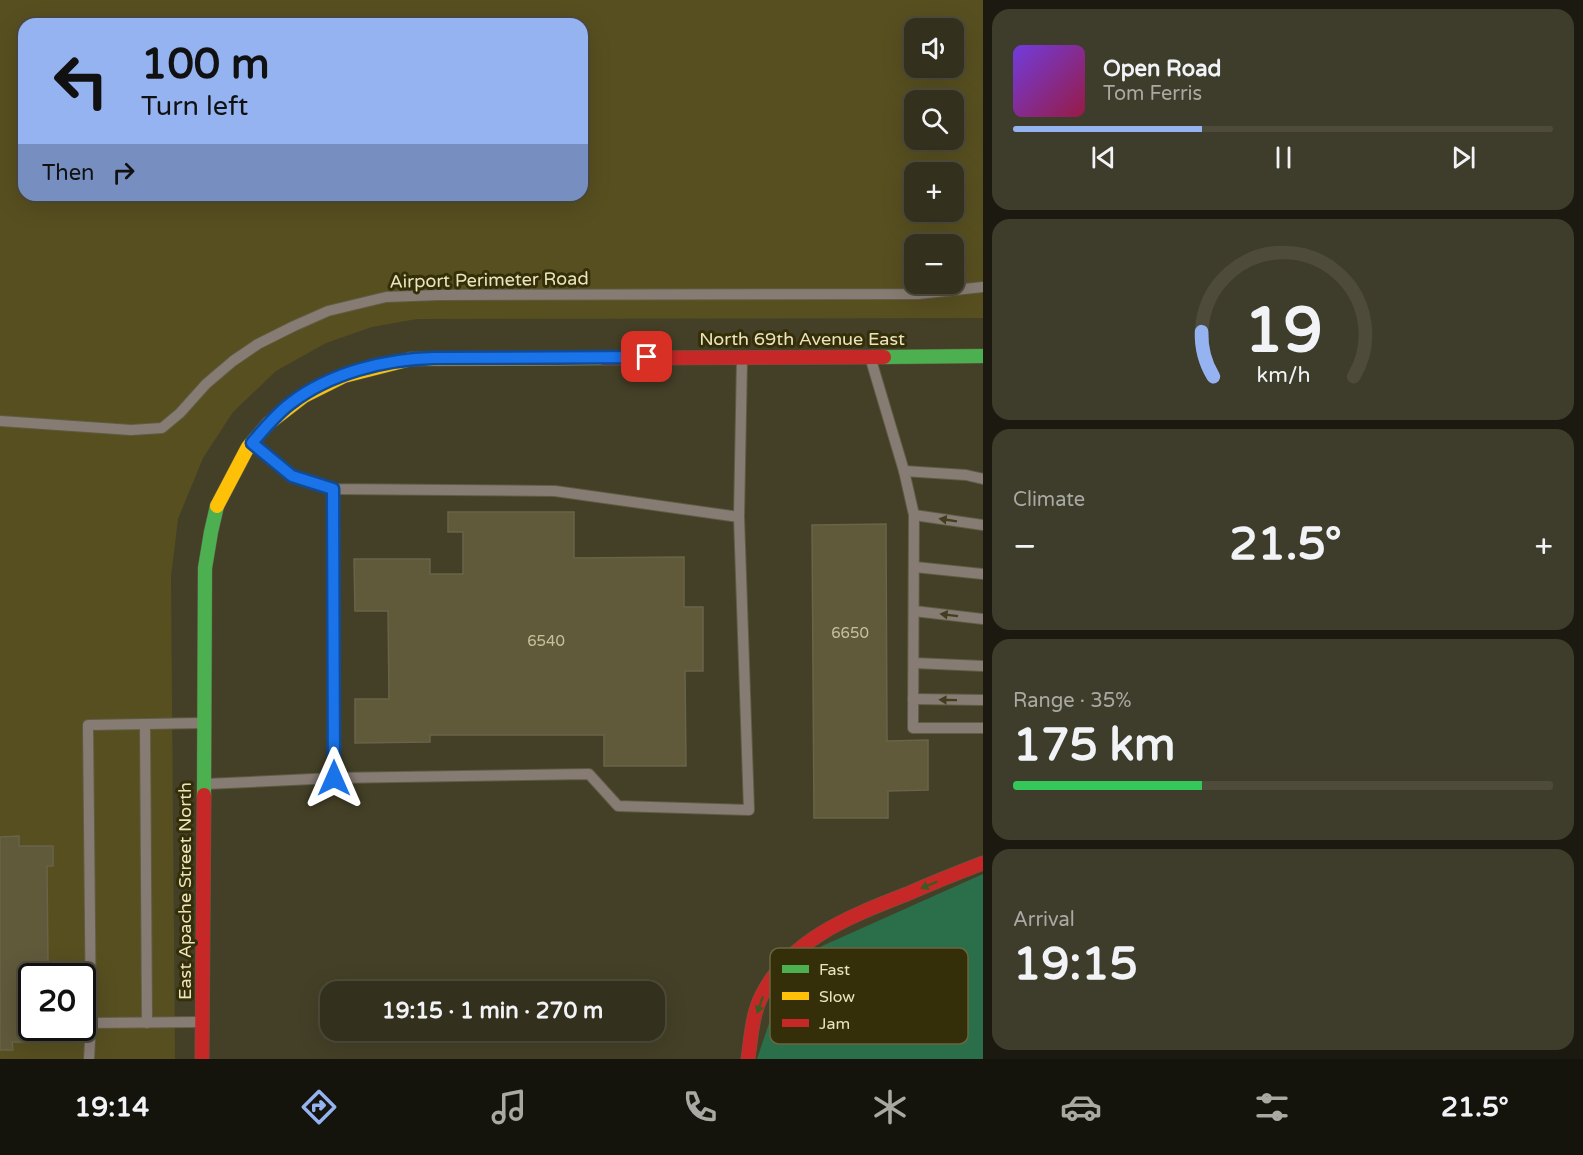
<!DOCTYPE html>
<meta charset="utf-8">
<style>
:root{--surface:#33301d;--page:#3e3c2a;--text:#f1f3f6;--muted:#a9a9a4;--line:#4e4b3b;--accent:#95b2f1}
body{margin:0;font-family:"Varela Round",sans-serif;background:var(--page);color:var(--text);height:100vh;display:flex;flex-direction:column;font-size:22px;white-space:nowrap}
*{box-sizing:border-box;margin:0}
p{font-size:20px;color:var(--muted)}
.icon{flex:none;width:33px;height:33px;fill:none;stroke:currentColor;stroke-width:2;stroke-linecap:round;stroke-linejoin:round}
.map{position:relative;flex:1;overflow:hidden}
.side{display:flex;flex-direction:column;gap:9px;padding:9px;background:#1c1a10;width:600px}
.side>*{flex:none}
.guide{position:absolute;left:18px;top:18px;width:570px;height:183px;border-radius:18px;box-shadow:0 6px 24px #0002,0 0 0 2px var(--line);background:#95b2f1;color:#111;overflow:hidden}
.tools{position:absolute;left:904px;top:18px;display:grid;gap:12px}
.tools a{display:grid;place-items:center;width:60px;height:60px;border-radius:12px;background:var(--surface);box-shadow:0 6px 24px #0002,0 0 0 2px var(--line);font-size:30px}
.speed{position:absolute;left:18px;top:963px;display:flex;gap:12px;font-size:30px;font-weight:700;text-align:center}
.speed>*{display:grid;place-content:center;width:78px;height:78px;border-radius:50%;background:var(--surface);box-shadow:0 6px 24px #0002,0 0 0 2px var(--line);line-height:1}
.speed .limit{border:3px solid #111;border-radius:9px;background:#fff;color:#111}
.pin{position:absolute;display:grid;place-items:center;width:51px;height:51px;color:#fff;margin:-26px;border-radius:12px;box-shadow:0 3px 9px #0006}
.me{position:absolute;width:66px;margin:-33px;rotate:0deg;stroke-linejoin:round;filter:drop-shadow(0 0 4px #0008)}
.turn{display:flex;align-items:center;gap:21px;height:126px;padding:0 24px;font-size:27px}
.turn .icon{width:78px;height:78px;stroke-width:2.5}
.turn b{display:block;font-size:42px;line-height:51px}
.then{display:flex;align-items:center;height:57px;padding:0 24px;background:#0003;gap:12px;font-size:22px}
.big{font-size:45px;font-weight:800;line-height:1.1}
.side .card{flex:1;display:flex;flex-direction:column;justify-content:center;gap:9px;min-width:0;padding:0 21px;border-radius:18px;background:var(--page)}
.side .dial{align-items:center;gap:0}
.dial svg{height:156px;overflow:visible;fill:none;stroke:var(--line);stroke-width:7;stroke-linecap:round;text-anchor:middle}
.dial text{fill:var(--text);stroke:none}
.song{display:flex;align-items:center;gap:18px}
.cover{width:72px;height:72px;border-radius:9px;background:linear-gradient(135deg,hsl(260 70% 55%),hsl(340 70% 35%))}
.played{height:6px;border-radius:3px;background:linear-gradient(90deg,var(--accent) 35%,var(--line) 35%)}
.keys{display:flex;justify-content:space-around;direction:ltr}
.heat{display:flex;justify-content:space-between;align-items:center;font-size:33px;direction:ltr}
.charge{height:9px;border-radius:4px;background:linear-gradient(90deg,#34c759 35%,var(--line) 0)}
.trip{position:absolute;left:320px;top:981px;width:345px;height:60px;border-radius:18px;background:var(--surface);box-shadow:0 6px 24px #0002,0 0 0 2px var(--line);font-weight:800;line-height:60px;text-align:center}
.tabs{display:flex;height:96px;justify-content:space-around;align-items:center;background:#14130c;color:var(--muted)}
.tabs .icon{width:42px;height:42px}
.tabs .current{color:var(--accent)}
.tabs b{font-size:27px;color:var(--text)}
main{display:flex;flex:1;min-height:0}
.map>svg:first-child{display:block}
.built{fill:#574f20;fill-rule:evenodd}
.green{fill:#2a6f4a}
.building{fill:#60593a;stroke:#686449;stroke-width:1.5}
.lines{fill:none;stroke-linecap:round;stroke-linejoin:round}
.lane-casing{stroke:#605c44;stroke-width:12}
.fast-casing{stroke:#605c44;stroke-width:15}
.slow-casing{stroke:#605c44;stroke-width:15}
.jam-casing{stroke:#605c44;stroke-width:15}
.lane{stroke:#877c74;stroke-width:10}
.fast{stroke:#4caf50;stroke-width:14}
.slow{stroke:#ffc107;stroke-width:14}
.jam{stroke:#c62828;stroke-width:14}
.oneway{fill:#453e1e}
.oneway2{fill:#3c5b22}
.route-casing{stroke:#114b97;stroke-width:15}
.route{stroke:#1a73e8;stroke-width:10}
.labels{text-anchor:middle;dominant-baseline:central;stroke-width:6;stroke-linejoin:round;paint-order:stroke}
.number-label{font-size:15px;fill:#c8c19c}
.street-label{font-size:18px;fill:#ebe4bc;stroke:#342e09}
.key{fill:#342e09;stroke:#6b653f;stroke-width:1.5}
.key-label{font-size:16px;fill:#ebe4bc}
</style>
<main>
<div class="map">
<svg width="983" height="1059" viewBox="0 0 983 1059">
<rect width="100%" height="100%" fill="#444027"/>
<path class="built" d="M 0,0 L 983,0 L 983,318 L 417,319 L 372,327 L 326,343 L 276,371 L 233,412 L 203,458 L 178,519 L 171,577 L 175,1059 L 0,1059 ZM 24,24 L 582,24 L 582,195 L 24,195 ZM 915,28 L 954,28 L 954,68 L 915,68 ZM 915,100 L 954,100 L 954,140 L 915,140 ZM 915,172 L 954,172 L 954,212 L 915,212 ZM 915,244 L 954,244 L 954,284 L 915,284 ZM 32,976 L 82,976 L 82,1028 L 32,1028 Z"/>
<polygon class="green" points="983,874 983,1059 757,1059 781,988 822,946"/>
<g class="building">
<polygon points="448,512 574,512 574,558 684,557 684,607 703,607 703,671 685,671 686,766 604,766 604,735 430,735 430,742 355,743 355,699 389,699 388,611 355,611 354,559 430,559 430,574 463,574 463,532 448,532"/>
<polygon points="886,524 887,741 928,740 928,790 888,791 888,818 814,818 812,525"/>
<polygon points="19,836 19,846 53,846 53,866 47,866 48,964 59,964 59,976 32,976 32,1028 48,1028 48,1042 12,1042 13,1050 0,1050 0,837"/>
</g>
<g class="lines">
<g class="lane-casing">
<g id="lane">
<polyline points="871,360 904,471 914,515 913,728 983,728"/>
<polyline points="0,421 131,430 162,428 180,413 206,384 233,361 258,344 294,326 328,311 386,297 439,295 918,294 983,287"/>
<polyline points="904,471 966,475 983,479"/>
<polyline points="333,489 334,778"/>
<polyline points="914,515 983,525"/>
<polyline points="739,517 742,359"/>
<polyline points="915,567 983,574"/>
<polyline points="914,611 983,619"/>
<polyline points="914,663 983,666"/>
<polyline points="913,699 983,700"/>
<polyline points="145,724 147,1023"/>
<polyline points="206,784 334,778 589,774 618,806 749,810 739,517 555,491 333,489 292,476 254,445"/>
<polyline points="199,1022 91,1023 88,725 202,723"/>
<polyline points="89,1059 91,1023"/>
</g>
</g>
<g class="fast-casing">
<g id="fast">
<polyline points="884,357 983,356"/>
<polyline points="204,795 205,568 211,532 217,506"/>
</g>
</g>
<g class="slow-casing">
<polyline id="slow" points="217,506 248,447 269,423 304,396 344,376 411,359 604,358"/>
</g>
<g class="jam-casing">
<g id="jam">
<polyline points="604,358 884,357"/>
<polyline points="202,1059 204,795"/>
<path d="M 748,1059 C 751,1038 752,1016 761,997 C 789,939 851,916 907,894 C 932,883 957,873 983,863"/>
</g>
</g>
<use href="#lane" class="lane"/>
<use href="#fast" class="fast"/>
<use href="#slow" class="slow"/>
<use href="#jam" class="jam"/>
</g>
<defs><path id="oneway-solid" d="M-6-.8H1V-3.2L6.5 0L1 3.2V.8H-6Z" transform="scale(1.5)"/></defs>
<g class="oneway">
<use href="#oneway-solid" transform="translate(948 520) rotate(-171)"/>
<use href="#oneway-solid" transform="translate(949 615) rotate(-173)"/>
<use href="#oneway-solid" transform="translate(948 700) rotate(-179)"/>
</g>
<g class="oneway2">
<use href="#oneway-solid" transform="translate(929 885) rotate(158)"/>
<use href="#oneway-solid" transform="translate(760 1005) rotate(109)"/>
</g>
<g class="lines">
<g class="route-casing">
<path id="route" d="M 334,778 L 333,489 L 292,476 L 252,443 C 264,429 276,414 291,403 C 330,373 385,359 434,358 L 647,357"/>
</g>
<use href="#route" class="route"/>
</g>
<g class="labels">
<g class="number-label">
<text x="850" y="633">6650</text>
<text x="546" y="641">6540</text>
</g>
<g class="street-label">
<text transform="translate(489 280) rotate(-1)">Airport Perimeter Road</text>
<text x="802" y="339">North 69th Avenue East</text>
<text transform="translate(185 891) rotate(-90)">East Apache Street North</text>
</g>
</g>
<rect x="770" y="948" width="198" height="96" rx="9" class="key"/>
<rect x="782" y="965" width="27" height="8" fill="#4caf50"/>
<rect x="782" y="992" width="27" height="8" fill="#ffc107"/>
<rect x="782" y="1019" width="27" height="8" fill="#c62828"/>
<g class="key-label">
<text x="819" y="975">Fast</text>
<text x="819" y="1002">Slow</text>
<text x="819" y="1029">Jam</text>
</g>
</svg>
<div class="tools">
<a><svg class="icon" aria-label="sound" viewBox="0 0 24 24"><path d="M4 9h4l5-4v14l-5-4H4zM17 9q2 3 0 6"/></svg></a>
<a><svg class="icon" aria-label="search" viewBox="0 0 24 24"><circle cx="10" cy="10" r="6"/><path d="M15 15l6 6"/></svg></a>
<a>+</a>
<a>−</a>
</div>
<div class="speed"><div class="limit">20</div></div>
<div class="pin" style="left:647px;top:357px;background:#d93025"><svg class="icon" aria-label="arrive" viewBox="0 0 24 24"><path d="M6 21V4h12l-3 4 3 4H6"/></svg></div>
<svg class="me" style="left:334px;top:778px" viewBox="-20 -20 40 40"><path d="M0-17L14 15 0 8-14 15z" fill="#1a73e8" stroke="#fff" stroke-width="4"/></svg>
<div class="trip">19:15 · 1 min · 270 m</div>
<div class="guide">
<div class="turn"><svg class="icon" aria-label="left" viewBox="0 0 24 24"><path d="M17 20v-9H6M10 6l-5 5 5 5"/></svg><div><b>100 m</b>Turn left</div></div>
<div class="then">Then<svg class="icon" aria-label="right" viewBox="0 0 24 24"><path d="M7 20v-9h11M14 6l5 5-5 5"/></svg></div>
</div>
</div>
<section class="side">
<div class="card">
<div class="song"><i class="cover"></i><div><b>Open Road</b><p>Tom Ferris</p></div></div>
<div class="played"></div>
<div class="keys"><svg class="icon" aria-label="previous" viewBox="0 0 24 24"><path d="M18 5L8 12l10 7zM5 5v14"/></svg><svg class="icon" aria-label="pause" viewBox="0 0 24 24"><path d="M8 5v14M16 5v14"/></svg><svg class="icon" aria-label="next" viewBox="0 0 24 24"><path d="M6 5l10 7-10 7zM19 5v14"/></svg></div>
</div>
<div class="card dial"><svg viewBox="0 0 100 80">
<path d="M14 69A42 42 0 1 1 86 69"/>
<path d="M14 69A42 42 0 0 1 8 46" stroke="#95b2f1"/>
<text x="50" y="56" font-size="32" font-weight="700">19</text>
<text x="50" y="72" font-size="11">km/h</text>
</svg></div>
<div class="card"><p>Climate</p>
<div class="heat"><a>−</a><b class="big">21.5°</b><a>+</a></div>
</div>
<div class="card"><p>Range · 35%</p><b class="big">175 km</b><div class="charge"></div></div>
<div class="card"><p>Arrival</p><b class="big">19:15</b></div>
</section>
</main>
<nav class="tabs">
<b>19:14</b>
<svg class="icon current" aria-label="directions" viewBox="0 0 24 24"><path d="M12 3l9 9-9 9-9-9zM9 14v-3h6M13 9l2 2-2 2"/></svg>
<svg class="icon" aria-label="music" viewBox="0 0 24 24"><path d="M9 18V5l10-2v13"/><circle cx="6" cy="18" r="3"/><circle cx="16" cy="16" r="3"/></svg>
<svg class="icon" aria-label="phone" viewBox="0 0 24 24"><path d="M5 4h4l2 5-3 2q2 4 5 5l2-3 5 2v4C11 20 4 13 5 4z"/></svg>
<svg class="icon" aria-label="climate" viewBox="0 0 24 24"><path d="M12 3v18M4 7l16 10M4 17L20 7"/></svg>
<svg class="icon" aria-label="car" viewBox="0 0 24 24"><path d="M5 17H2v-5l4-1 3-4h7l3 4 3 1v5h-3M9 17h6M6 11h13"/><circle cx="7" cy="17" r="2"/><circle cx="17" cy="17" r="2"/></svg>
<svg class="icon" aria-label="filters" viewBox="0 0 24 24"><path d="M4 7h16M4 17h16"/><circle cx="9" cy="7" r="2"/><circle cx="15" cy="17" r="2"/></svg>
<b>21.5°</b>
</nav>
